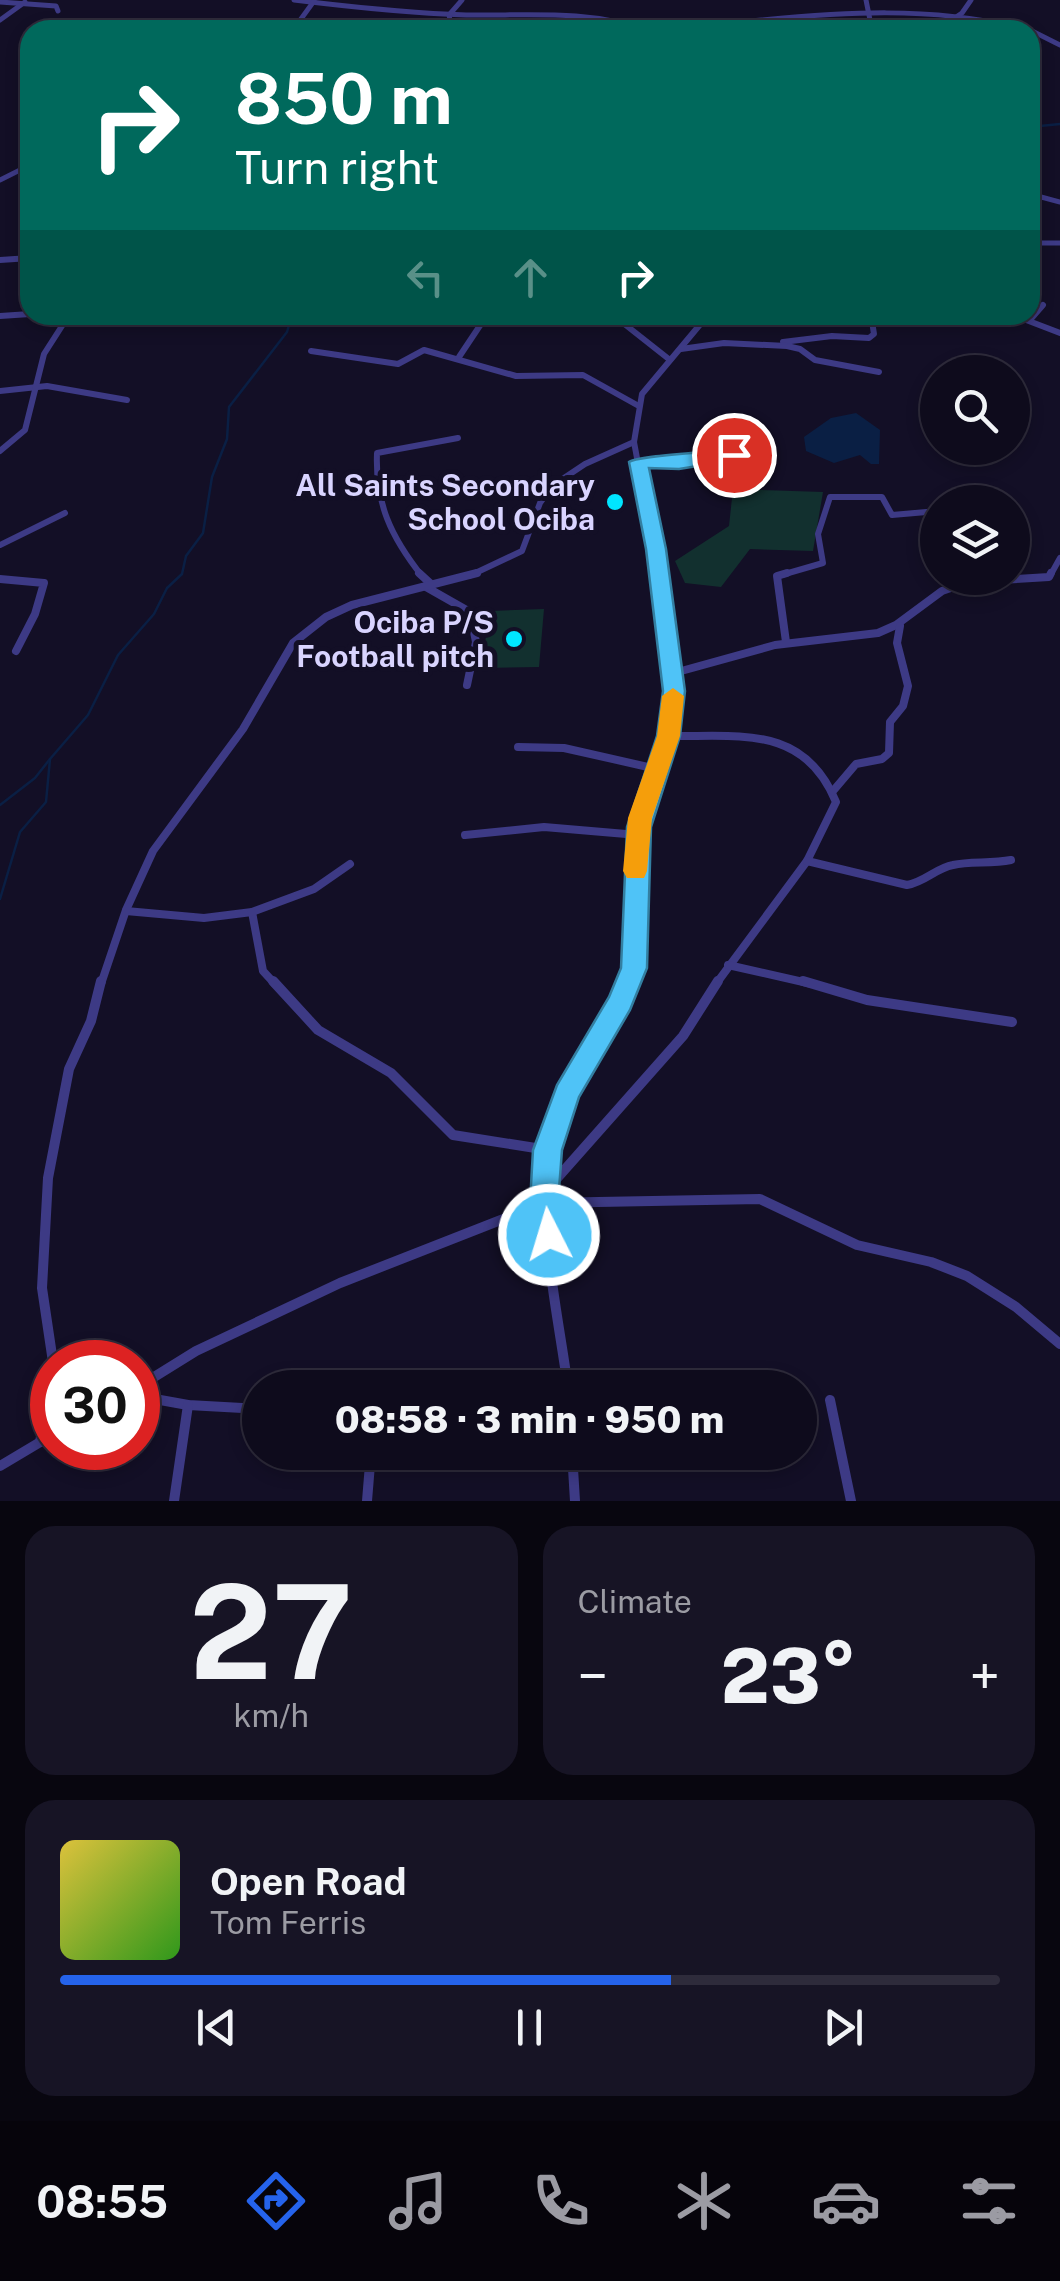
<!DOCTYPE html>
<meta charset="utf-8">
<style>
:root{--surface:#0e0b1c;--page:#171425;--text:#f1f3f6;--muted:#9b9ba3;--line:#2e2b3b;--accent:#2563eb}
body{margin:0;font-family:"Public Sans",sans-serif;background:var(--page);color:var(--text);height:100vh;display:flex;flex-direction:column;font-size:38px;white-space:nowrap}
*{box-sizing:border-box;margin:0}
p{font-size:32px;color:var(--muted)}
.icon{flex:none;width:55px;height:55px;fill:none;stroke:currentColor;stroke-width:2;stroke-linecap:round;stroke-linejoin:round}
.map{position:relative;height:1501px;overflow:hidden}
.details{display:flex;flex-direction:column;gap:25px;padding:25px;background:#08060f;flex:1}
.details>*{flex:none}
.top-card{position:absolute;left:20px;top:20px;width:1020px;height:305px;border-radius:30px;box-shadow:0 5px 15px #0003,0 0 0 2px var(--line);background:#00695c;color:#fff;overflow:hidden}
.buttons{position:absolute;left:920px;top:355px;display:grid;gap:20px}
.buttons a{display:grid;place-items:center;width:110px;height:110px;border-radius:50%;background:var(--surface);box-shadow:0 5px 15px #0003,0 0 0 2px var(--line);font-size:50px}
.speed{position:absolute;left:30px;top:1340px;display:flex;gap:20px;font-size:50px;font-weight:700;text-align:center}
.speed>*{display:grid;place-content:center;width:130px;height:130px;border-radius:50%;background:var(--surface);box-shadow:0 5px 15px #0003,0 0 0 2px var(--line);line-height:1}
.speed .limit{border:15px solid #d22;background:#fff;color:#111}
.pin{position:absolute;display:grid;place-items:center;width:85px;height:85px;color:#fff;margin:-42px;border:5px solid #fff;border-radius:50%;box-shadow:0 2px 10px #0007}
.me{position:absolute;width:110px;margin:-55px;rotate:355deg;stroke-linejoin:round;filter:drop-shadow(0 0 8px #0008)}
.turn{display:flex;align-items:center;gap:35px;height:210px;padding:0 50px;font-size:45px}
.turn .icon{width:130px;height:130px;stroke-width:2.5}
.turn b{display:block;font-size:70px;line-height:85px}
.lanes{display:flex;align-items:center;height:95px;padding:0 50px;background:#0003;justify-content:center;gap:50px;direction:ltr}
.lanes .off{opacity:.35}
.big{font-size:75px;font-weight:800;line-height:1.1}
.details .widget{flex:1;display:flex;flex-direction:column;justify-content:center;gap:15px;min-width:0;padding:0 35px;border-radius:30px;background:var(--page)}
.details .dial{align-items:center;gap:0}
.dial b{font-size:130px;line-height:1}
.song{display:flex;align-items:center;gap:30px}
.cover{width:120px;height:120px;border-radius:15px;background:linear-gradient(135deg,hsl(50 70% 55%),hsl(110 70% 35%))}
.played{height:10px;border-radius:5px;background:linear-gradient(90deg,var(--accent) 65%,var(--line) 65%)}
.keys{display:flex;justify-content:space-around;direction:ltr}
.heat{display:flex;justify-content:space-between;align-items:center;font-size:55px;direction:ltr}
.details .tiles{flex:1;display:grid;gap:25px;grid-template-columns:1fr 1fr}
.widget:last-child{grid-column:span 2}
.trip{position:absolute;left:242px;top:1370px;width:575px;height:100px;border-radius:50px;background:var(--surface);box-shadow:0 5px 15px #0003,0 0 0 2px var(--line);font-weight:800;line-height:100px;text-align:center}
.tab-bar{display:flex;height:160px;justify-content:space-around;align-items:center;background:#06040b;color:var(--muted)}
.tab-bar .icon{width:70px;height:70px}
.tab-bar .current{color:var(--accent)}
.tab-bar b{font-size:45px;color:var(--text)}
.map>svg:first-child{display:block}
.green{fill:#12302f}
.water{fill:#0a1f44}
.lines{fill:none;stroke-linecap:round;stroke-linejoin:round}
.stream{stroke:#0a1f44;stroke-width:2.5}
.street-far3{stroke:#3d3a85;stroke-width:5}
.street-far2{stroke:#3d3a85;stroke-width:6}
.street-far1{stroke:#3d3a85;stroke-width:8}
.street{stroke:#3d3a85;stroke-width:10}
.route{fill:#4fc3f7;stroke:#337fa1;stroke-width:2.5}
.slow{fill:#f59e0b}
.poi-dot{fill:#00e5ff;stroke:#130f26;stroke-width:4}
.labels{text-anchor:middle;dominant-baseline:central;stroke-width:10;stroke-linejoin:round;paint-order:stroke}
.poi-label{font-size:30px;font-weight:bold;fill:#d9d4ff;stroke:#130f26;text-anchor:end}
</style>
<div class="map">
<svg width="1060" height="1501" viewBox="0 0 1060 1501">
<rect width="100%" height="100%" fill="#130f26"/>
<g class="green">
<polygon points="733,489 823,492 813,551 750,549 721,587 685,583 675,561 729,526"/>
<polygon points="544,609 539,667 481,668 490,611"/>
</g>
<polygon class="water" points="856,413 880,430 879,464 871,464 860,455 834,463 806,451 804,437 831,418"/>
<g class="lines">
<g class="stream">
<polyline points="1030,127 1060,124"/>
<polyline points="0,805 35,778 50,759"/>
<polyline points="0,899 20,832 46,802 50,759 88,715 118,655 154,614 167,588 182,574 186,556 203,533 212,477 227,439 229,407 287,332 292,315"/>
</g>
<g class="street-far3">
<path d="M 294,0 C 351,7 408,13 466,15 C 524,16 588,9 644,30"/>
<polyline points="866,0 872,30"/>
<polyline points="0,2 56,6 58,11"/>
<polyline points="0,20 25,2"/>
<path d="M 742,22 C 840,12 933,5 1029,30"/>
<polyline points="293,30 314,1"/>
<polyline points="452,30 449,15 462,0"/>
<polyline points="937,30 962,13 971,0"/>
<polyline points="1030,30 1060,45"/>
<polyline points="0,180 30,165"/>
<polyline points="1030,194 1060,202"/>
<polyline points="1030,243 1060,243"/>
</g>
<g class="street-far2">
<polyline points="0,260 30,258"/>
<polyline points="613,315 670,360"/>
<polyline points="1013,315 1060,333"/>
<polyline points="0,316 30,314"/>
<polyline points="1030,320 1043,305"/>
<polyline points="783,342 832,336 869,338 874,334 871,315"/>
<polyline points="681,349 724,343 787,346 800,349 815,360 879,372"/>
<polyline points="311,351 398,364 424,350 516,376 583,375 637,405"/>
<polyline points="459,357 487,315"/>
<polyline points="0,391 47,386 127,400"/>
<polyline points="0,451 25,430 44,354 69,315"/>
<polyline points="638,462 716,459 760,449"/>
<polyline points="0,545 65,513"/>
<path d="M 422,576 C 391,537 375,503 377,453 L 458,438"/>
<polyline points="469,576 522,551 540,503 552,486 585,464 634,442"/>
<polyline points="659,576 634,442 642,394 708,315"/>
<polyline points="778,576 823,563 818,534 830,497 882,497 892,515 938,511"/>
<polyline points="1050,576 1060,558"/>
</g>
<g class="street-far1">
<polyline points="419,573 431,584"/>
<polyline points="0,579 44,583 35,614 16,651"/>
<polyline points="426,587 470,612 476,642 467,685"/>
<polyline points="786,642 777,576 787,573"/>
<polyline points="674,673 775,645 878,633 896,625 942,591 968,582 1049,577 1051,573"/>
<path d="M 668,736 C 739,737 804,724 836,802 L 807,861 L 716,984"/>
<polyline points="518,747 564,748 657,769"/>
<polyline points="833,791 856,764 882,759 889,753 890,722 903,706 908,686 897,643 900,626"/>
<polyline points="465,835 544,827 638,835"/>
<path d="M 807,861 L 907,885 C 925,882 936,868 953,865 C 970,861 991,864 1011,860"/>
<polyline points="126,911 204,918 252,912 263,971 275,984"/>
<polyline points="252,912 314,889 350,864"/>
<polyline points="728,965 812,984"/>
<polyline points="101,984 126,910 153,851 243,729 293,643 326,617 352,605 477,573"/>
<polyline points="628,984 634,969 639,827 668,736 674,691 659,573"/>
</g>
<g class="street">
<polyline points="273,981 318,1030 391,1073 453,1135 548,1150"/>
<polyline points="803,981 867,1000 1012,1022"/>
<polyline points="544,1193 683,1036 718,981"/>
<polyline points="53,1362 42,1288 48,1178 69,1069 91,1021 101,981"/>
<polyline points="138,1387 196,1351 340,1283 544,1203 760,1199 857,1245 931,1262 967,1276 1016,1307 1060,1344"/>
<path d="M 568,1388 C 555,1291 527,1188 566,1095 C 583,1055 613,1022 629,981"/>
<polyline points="138,1396 188,1405 260,1409"/>
<polyline points="830,1400 851,1501"/>
<polyline points="40,1442 52,1381"/>
<polyline points="572,1452 575,1501"/>
<polyline points="0,1466 52,1435"/>
<polyline points="174,1501 188,1405"/>
<polyline points="367,1501 371,1452"/>
</g>
</g>
<path class="route" d="M 734,449 L 741,451 L 741,459 L 679,469 L 649,468 L 666,549 L 685,691 L 680,736 L 651,827 L 647,968 L 630,1010 L 579,1097 L 562,1150 L 558,1203 L 564,1235 L 559,1245 L 549,1249 L 539,1245 L 530,1203 L 533,1150 L 557,1085 L 609,997 L 621,968 L 627,827 L 657,736 L 663,691 L 646,549 L 629,462 C 637,455 716,452 734,449 Z"/>
<polygon class="slow" points="673,688 684,696 680,736 652,818 647,871 644,878 627,878 623,871 628,818 657,736 662,696"/>
<g class="poi-dot">
<circle cx="615" cy="502" r="10"/>
<circle cx="514" cy="639" r="10"/>
</g>
<g class="labels">
<g class="poi-label">
<text x="595" y="485">All Saints Secondary<tspan x="595" dy="34">School Ociba</tspan></text>
<text x="494" y="622">Ociba P/S<tspan x="494" dy="34">Football pitch</tspan></text>
</g>
</g>
</svg>
<div class="buttons">
<a><svg class="icon" aria-label="search" viewBox="0 0 24 24"><circle cx="10" cy="10" r="6"/><path d="M15 15l6 6"/></svg></a>
<a><svg class="icon" aria-label="layers" viewBox="0 0 24 24"><path d="M12 4l9 5-9 5-9-5zM3 14l9 5 9-5"/></svg></a>
</div>
<div class="speed"><div class="limit">30</div></div>
<div class="pin" style="left:734px;top:455px;background:#d93025"><svg class="icon" aria-label="arrive" viewBox="0 0 24 24"><path d="M6 21V4h12l-3 4 3 4H6"/></svg></div>
<svg class="me" style="left:549px;top:1235px" viewBox="-20 -20 40 40"><circle r="17" fill="#4fc3f7" stroke="#fff" stroke-width="3"/><path d="M0-11L8 9 0 5-8 9z" fill="#fff"/></svg>
<div class="trip">08:58 · 3 min · 950 m</div>
<div class="top-card">
<div class="turn"><svg class="icon" aria-label="right" viewBox="0 0 24 24"><path d="M7 20v-9h11M14 6l5 5-5 5"/></svg><div><b>850 m</b>Turn right</div></div>
<div class="lanes"><svg class="icon off" aria-label="left" viewBox="0 0 24 24"><path d="M17 20v-9H6M10 6l-5 5 5 5"/></svg><svg class="icon off" aria-label="ahead" viewBox="0 0 24 24"><path d="M12 20V5M6 11l6-6 6 6"/></svg><svg class="icon" aria-label="right" viewBox="0 0 24 24"><path d="M7 20v-9h11M14 6l5 5-5 5"/></svg></div>
</div>
</div>
<section class="details">
<div class="tiles">
<div class="widget dial"><b>27</b><p>km/h</p></div>
<div class="widget"><p>Climate</p>
<div class="heat"><a>−</a><b class="big">23°</b><a>+</a></div>
</div>
<div class="widget">
<div class="song"><i class="cover"></i><div><b>Open Road</b><p>Tom Ferris</p></div></div>
<div class="played"></div>
<div class="keys"><svg class="icon" aria-label="previous" viewBox="0 0 24 24"><path d="M18 5L8 12l10 7zM5 5v14"/></svg><svg class="icon" aria-label="pause" viewBox="0 0 24 24"><path d="M8 5v14M16 5v14"/></svg><svg class="icon" aria-label="next" viewBox="0 0 24 24"><path d="M6 5l10 7-10 7zM19 5v14"/></svg></div>
</div>
</div>
</section>
<nav class="tab-bar">
<b>08:55</b>
<svg class="icon current" aria-label="directions" viewBox="0 0 24 24"><path d="M12 3l9 9-9 9-9-9zM9 14v-3h6M13 9l2 2-2 2"/></svg>
<svg class="icon" aria-label="music" viewBox="0 0 24 24"><path d="M9 18V5l10-2v13"/><circle cx="6" cy="18" r="3"/><circle cx="16" cy="16" r="3"/></svg>
<svg class="icon" aria-label="phone" viewBox="0 0 24 24"><path d="M5 4h4l2 5-3 2q2 4 5 5l2-3 5 2v4C11 20 4 13 5 4z"/></svg>
<svg class="icon" aria-label="climate" viewBox="0 0 24 24"><path d="M12 3v18M4 7l16 10M4 17L20 7"/></svg>
<svg class="icon" aria-label="car" viewBox="0 0 24 24"><path d="M5 17H2v-5l4-1 3-4h7l3 4 3 1v5h-3M9 17h6M6 11h13"/><circle cx="7" cy="17" r="2"/><circle cx="17" cy="17" r="2"/></svg>
<svg class="icon" aria-label="filters" viewBox="0 0 24 24"><path d="M4 7h16M4 17h16"/><circle cx="9" cy="7" r="2"/><circle cx="15" cy="17" r="2"/></svg>
</nav>
